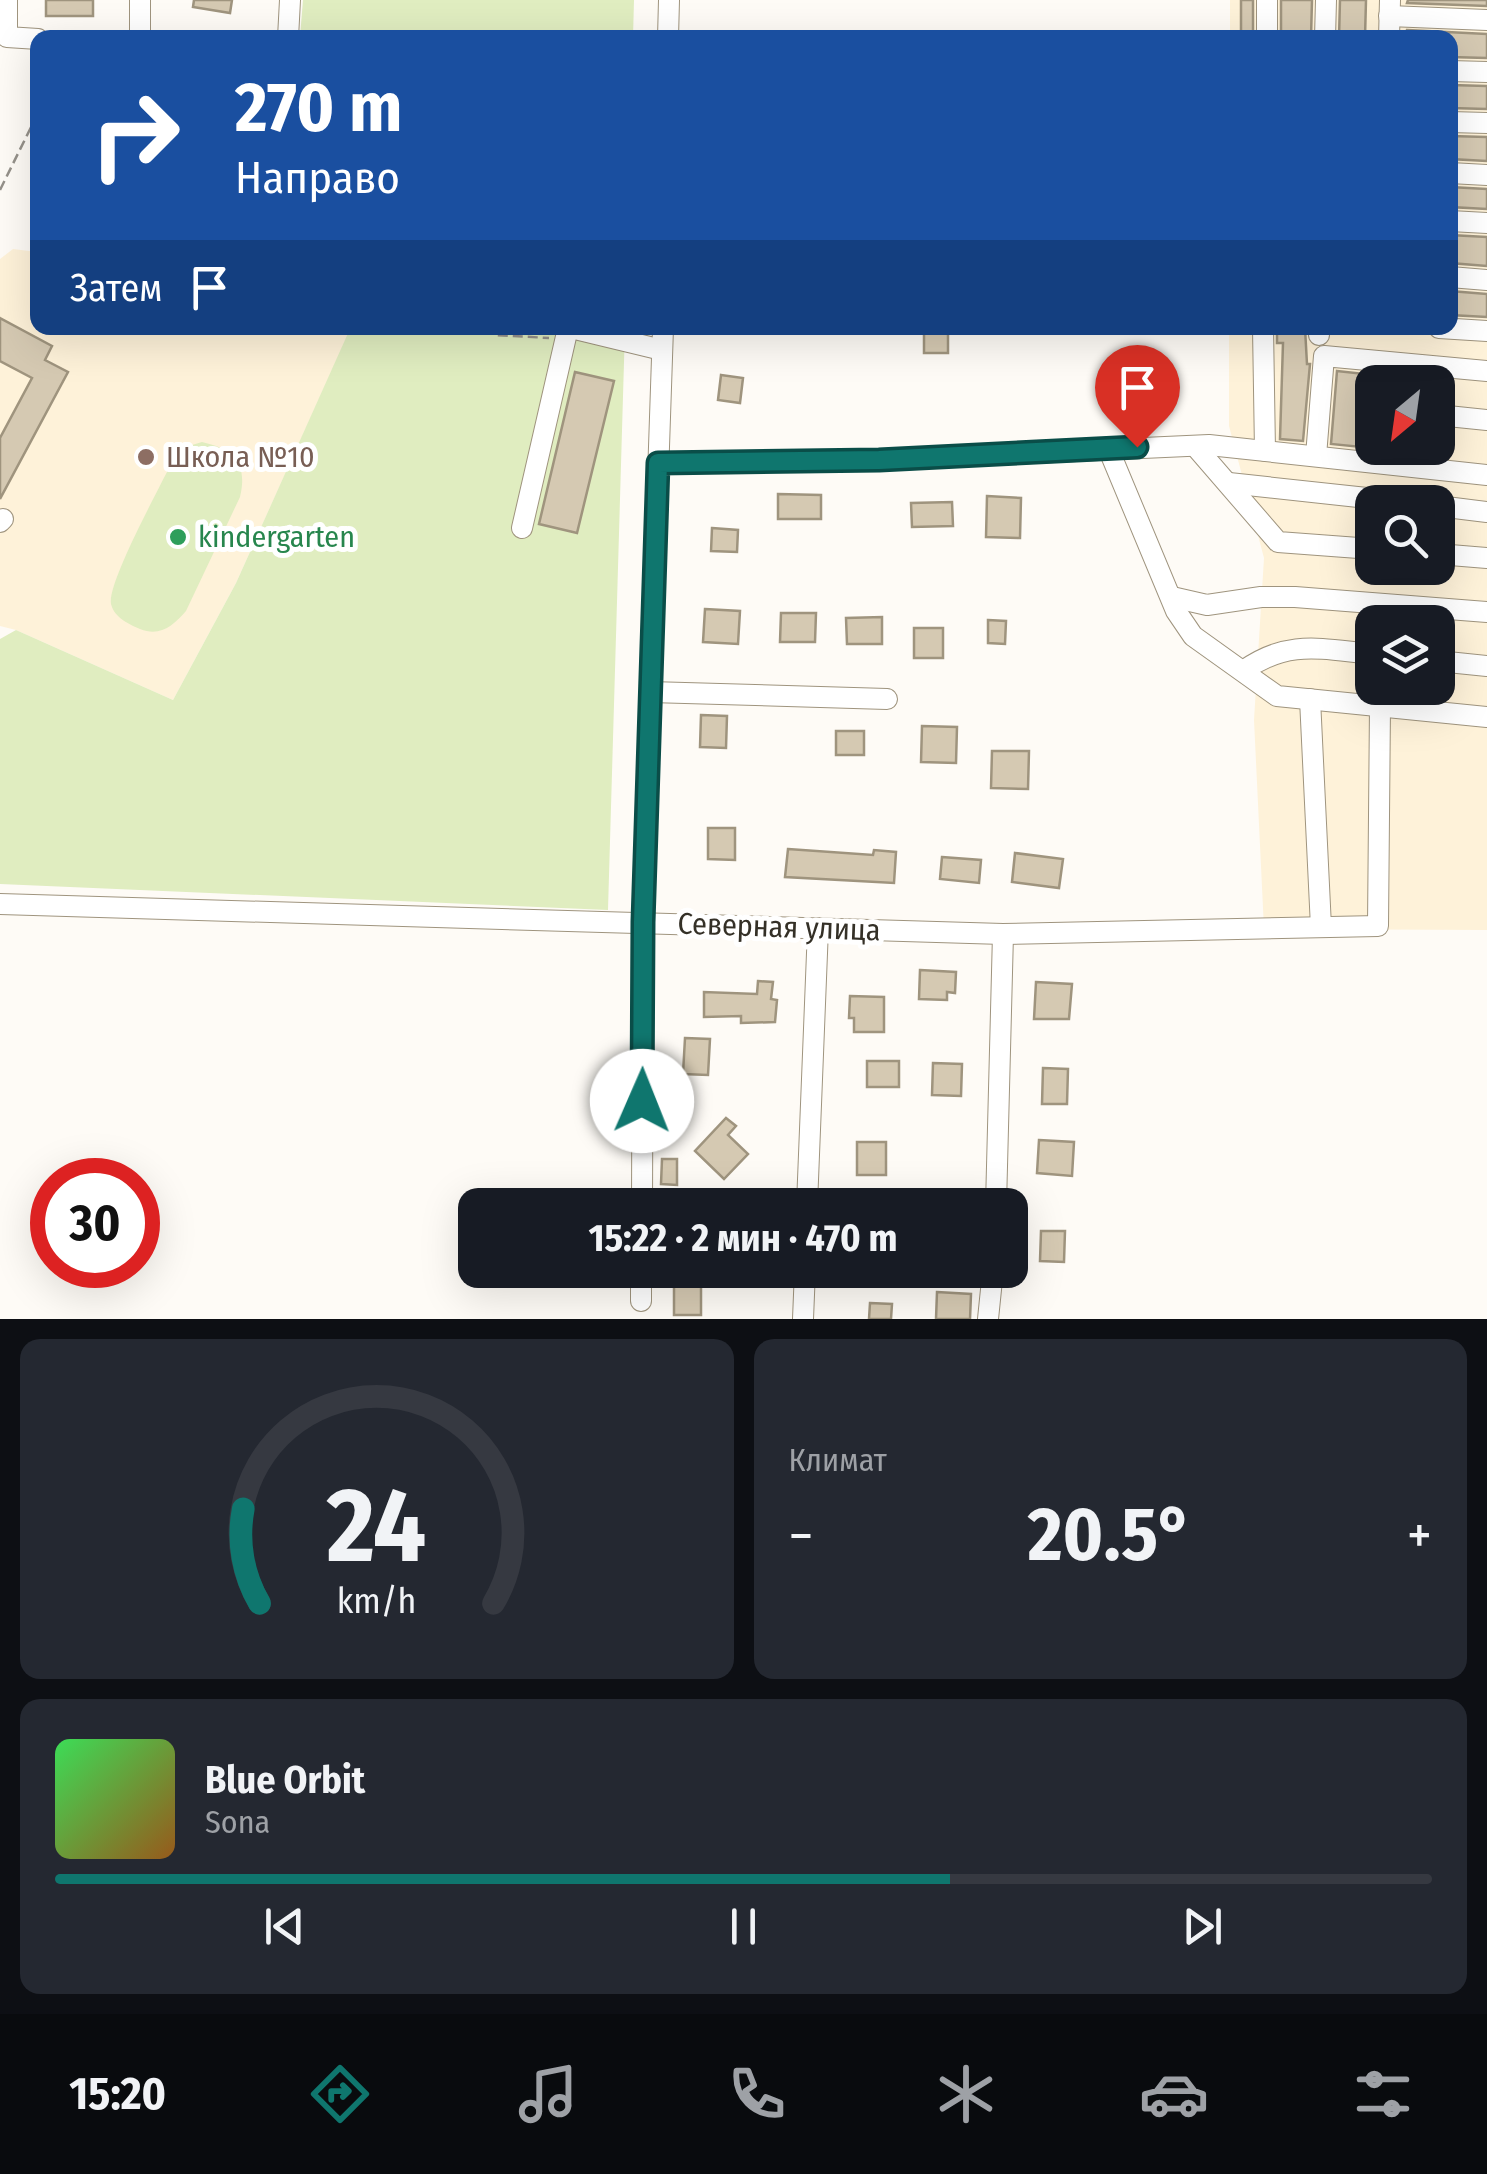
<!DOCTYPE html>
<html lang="ru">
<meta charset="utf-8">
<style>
:root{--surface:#171b24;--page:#242831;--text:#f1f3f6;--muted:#9ea1a6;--line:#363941;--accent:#0f766e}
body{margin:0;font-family:"Fira Sans Condensed",sans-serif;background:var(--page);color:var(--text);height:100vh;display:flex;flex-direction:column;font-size:38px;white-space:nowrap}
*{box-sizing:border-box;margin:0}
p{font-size:32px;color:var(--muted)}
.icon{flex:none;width:55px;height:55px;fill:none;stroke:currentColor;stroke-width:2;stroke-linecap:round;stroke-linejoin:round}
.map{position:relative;height:1319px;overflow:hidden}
.panel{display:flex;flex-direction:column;gap:20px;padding:20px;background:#0d0f14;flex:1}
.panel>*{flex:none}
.banner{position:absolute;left:30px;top:30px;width:1428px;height:305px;border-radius:20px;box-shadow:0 10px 40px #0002;background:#1a4fa0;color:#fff;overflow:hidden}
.needle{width:65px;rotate:209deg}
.fabs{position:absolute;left:1355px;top:365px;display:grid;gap:20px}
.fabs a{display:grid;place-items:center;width:100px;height:100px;border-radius:20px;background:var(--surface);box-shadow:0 10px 40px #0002;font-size:50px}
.speed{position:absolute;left:30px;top:1158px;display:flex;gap:20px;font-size:50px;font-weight:700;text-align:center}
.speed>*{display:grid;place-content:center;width:130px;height:130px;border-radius:50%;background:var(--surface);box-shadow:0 10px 40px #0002;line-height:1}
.speed .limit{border:15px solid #d22;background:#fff;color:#111}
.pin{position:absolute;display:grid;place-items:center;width:85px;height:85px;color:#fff;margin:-102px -42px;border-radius:50% 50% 50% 0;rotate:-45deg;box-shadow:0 0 10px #0007}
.pin .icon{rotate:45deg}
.me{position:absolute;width:110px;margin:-55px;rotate:1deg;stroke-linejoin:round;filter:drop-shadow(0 0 8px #0008)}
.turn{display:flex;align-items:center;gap:35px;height:210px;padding:0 40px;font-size:45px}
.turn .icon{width:130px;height:130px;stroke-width:2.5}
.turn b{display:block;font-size:70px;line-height:85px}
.then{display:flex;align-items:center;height:95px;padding:0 40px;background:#0003;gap:20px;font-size:38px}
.big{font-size:75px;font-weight:700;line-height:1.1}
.panel .card{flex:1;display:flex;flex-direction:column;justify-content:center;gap:15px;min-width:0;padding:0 35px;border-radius:20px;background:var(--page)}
.panel .dial{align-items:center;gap:0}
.dial svg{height:260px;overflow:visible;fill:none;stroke:var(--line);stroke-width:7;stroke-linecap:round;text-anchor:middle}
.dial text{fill:var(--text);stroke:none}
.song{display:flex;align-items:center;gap:30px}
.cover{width:120px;height:120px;border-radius:15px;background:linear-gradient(135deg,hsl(130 70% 55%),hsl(30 70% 35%))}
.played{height:10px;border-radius:5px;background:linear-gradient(90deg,var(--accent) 65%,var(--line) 65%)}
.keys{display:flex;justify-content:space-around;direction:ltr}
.heat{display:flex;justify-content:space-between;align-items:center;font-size:55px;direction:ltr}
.panel .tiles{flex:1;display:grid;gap:20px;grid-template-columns:1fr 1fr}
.card:last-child{grid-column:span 2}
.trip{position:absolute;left:458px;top:1188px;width:570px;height:100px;border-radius:20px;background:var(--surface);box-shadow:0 10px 40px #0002;font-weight:700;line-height:100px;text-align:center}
.tab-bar{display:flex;height:160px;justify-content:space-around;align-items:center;background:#090b0e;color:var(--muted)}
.tab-bar .icon{width:70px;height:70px}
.tab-bar .selected{color:var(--accent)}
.tab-bar b{font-size:45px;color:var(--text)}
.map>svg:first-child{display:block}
.built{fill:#fef2d9;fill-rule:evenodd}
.green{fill:#e0edc0}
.building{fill:#d5c9b2;stroke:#9f947e;stroke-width:2.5}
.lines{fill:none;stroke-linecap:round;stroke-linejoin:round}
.minor-casing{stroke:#9f947e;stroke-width:22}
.path{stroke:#95918a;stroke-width:2.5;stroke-dasharray:10 5;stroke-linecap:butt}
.minor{stroke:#fff;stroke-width:20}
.route-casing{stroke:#0a4d48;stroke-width:25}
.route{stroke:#0f766e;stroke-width:18}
.education-dot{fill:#8d6e63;stroke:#fff;stroke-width:4}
.leisure-dot{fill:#2e9e5b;stroke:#fff;stroke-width:4}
.labels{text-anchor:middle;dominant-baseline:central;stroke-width:10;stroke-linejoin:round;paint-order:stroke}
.education-label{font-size:30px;fill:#785e54;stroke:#fff;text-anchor:start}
.leisure-label{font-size:30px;fill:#27864d;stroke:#fff;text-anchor:start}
.street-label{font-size:30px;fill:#343027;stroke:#fff}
</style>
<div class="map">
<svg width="1487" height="1319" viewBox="0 0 1487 1319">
<rect width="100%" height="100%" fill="#fefbf6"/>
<g class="built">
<path d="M 1230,0 L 1487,0 L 1487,930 L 1264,929 L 1254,720 L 1264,558 L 1229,426 L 1229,328 L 1450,328 L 1450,38 L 1230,37 ZM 1372,382 L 1438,382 L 1438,448 L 1372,448 ZM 1372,502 L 1438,502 L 1438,568 L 1372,568 ZM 1372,622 L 1438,622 L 1438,688 L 1372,688 Z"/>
<polygon points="13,249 37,252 38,328 343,328 350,330 236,583 173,700 16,630 0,626 0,259"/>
</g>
<g class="green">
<polygon points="303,0 634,0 633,37 300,37"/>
<polygon points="343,328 625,328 608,910 0,884 0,639 16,630 173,700 236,583 349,331"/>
<path d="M 202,442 C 234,449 248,464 240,497 L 186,611 C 173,626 160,637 140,629 C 128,624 114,617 111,604 C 107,583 161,485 173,460 L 182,448 Z"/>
</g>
<g class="building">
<rect x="46" y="0" width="47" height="16"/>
<polygon points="194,0 232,0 230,13 193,7"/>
<rect x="1241" y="0" width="12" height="38"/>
<polygon points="1281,0 1312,0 1311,38 1281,38"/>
<polygon points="1340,0 1366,0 1365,38 1339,38"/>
<polygon points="1408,0 1487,0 1487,6 1407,3"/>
<polygon points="1407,30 1487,34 1487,58 1450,57 1450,38 1406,38"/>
<polygon points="1450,85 1487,86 1487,109 1450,108"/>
<polygon points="1450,136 1487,137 1487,161 1450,159"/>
<polygon points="1450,187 1487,189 1487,209 1450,207"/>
<polygon points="1450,235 1487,237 1487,266 1450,263"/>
<polygon points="1450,291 1487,294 1487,317 1450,315"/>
<polygon points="0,318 52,346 45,360 68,372 0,499 0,438 32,378 0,361"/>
<rect x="924" y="328" width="24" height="25"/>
<polygon points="1277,328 1305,328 1307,364 1310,364 1303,441 1280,439 1283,343 1277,343"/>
<polygon points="1337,371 1365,374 1361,447 1331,444"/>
<polygon points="575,372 614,381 577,533 539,524"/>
<polygon points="721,375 743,378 740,403 718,400"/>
<polygon points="778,494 821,495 821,519 778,519"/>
<polygon points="987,496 1021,498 1020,538 986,537"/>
<polygon points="952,502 953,526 912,527 911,503"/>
<polygon points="712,528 738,530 737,552 711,551"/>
<polygon points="705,609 740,611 738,644 703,642"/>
<polygon points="781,613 816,613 815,642 780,642"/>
<polygon points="882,617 882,644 847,644 846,618"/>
<polygon points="988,620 1006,621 1005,644 988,643"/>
<rect x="914" y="628" width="29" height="30"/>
<polygon points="701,715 727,716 726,748 700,747"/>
<polygon points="922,726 957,727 956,763 921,762"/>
<rect x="836" y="731" width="28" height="24"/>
<polygon points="992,751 1029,751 1028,789 991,788"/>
<polygon points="708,828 735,828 735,860 708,859"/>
<polygon points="788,849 873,855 874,850 896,852 894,883 785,877"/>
<polygon points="1015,853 1063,859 1059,888 1012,882"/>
<polygon points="942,857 981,860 979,883 940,879"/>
<polygon points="920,970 956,972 955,993 947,992 947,1000 919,999"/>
<polygon points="758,981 773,982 771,999 777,1000 775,1022 741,1023 741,1016 704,1017 704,992 757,994"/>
<polygon points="1036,982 1072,984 1069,1019 1034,1019"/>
<polygon points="850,996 884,997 884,1032 854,1032 854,1018 849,1018"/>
<polygon points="685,1038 710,1039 708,1075 683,1074"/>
<rect x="867" y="1061" width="32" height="26"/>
<polygon points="933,1063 962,1064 961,1096 932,1095"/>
<polygon points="1043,1068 1068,1069 1067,1104 1042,1104"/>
<polygon points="726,1118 736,1126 728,1135 748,1154 724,1179 695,1151"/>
<polygon points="1039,1140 1074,1142 1072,1176 1037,1173"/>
<rect x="857" y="1142" width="29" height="33"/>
<polygon points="662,1159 677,1159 677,1185 661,1184"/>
<polygon points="1041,1231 1065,1231 1064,1262 1040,1261"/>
<rect x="674" y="1281" width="27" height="34"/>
<polygon points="937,1292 971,1294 970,1319 936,1319"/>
<polygon points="870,1303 892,1304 891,1319 869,1319"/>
</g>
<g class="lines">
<g class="minor-casing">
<g id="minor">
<polyline points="7,0 7,37 38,39"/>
<polyline points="140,0 140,38"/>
<polyline points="1389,16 1487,20"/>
<polyline points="288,38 290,0"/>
<polyline points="668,38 669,0"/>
<polyline points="1267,38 1267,0"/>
<polyline points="1325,38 1326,0"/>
<polyline points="1389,38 1390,0"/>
<polyline points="1450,71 1487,72"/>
<polyline points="1450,122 1487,123"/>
<polyline points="1450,173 1487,175"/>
<polyline points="1450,221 1487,223"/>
<polyline points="1450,277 1487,280"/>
<polyline points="571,328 662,350"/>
<polyline points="1263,328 1265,451"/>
<polyline points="1439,328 1487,331"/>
<polyline points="1319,335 1319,328"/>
<polyline points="1438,415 1487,420"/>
<polyline points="1195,446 1278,542 1372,549"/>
<polyline points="1108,448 1176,611 1193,636 1277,696 1487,717"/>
<polyline points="1316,456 1324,356 1487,371"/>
<polyline points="658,463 879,460 1209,445 1487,475"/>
<polyline points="1229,483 1404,502"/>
<polyline points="1438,506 1487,512"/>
<polyline points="0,522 3,519"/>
<polyline points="522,528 568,328"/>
<polyline points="1438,554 1487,558"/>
<polyline points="1172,597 1207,605 1261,597 1295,597 1487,612"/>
<polyline points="1438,661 1487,666"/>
<path d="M 1243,671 C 1288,639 1320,649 1372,654"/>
<polyline points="650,692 887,699"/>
<polyline points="1310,699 1321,927"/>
<polyline points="0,904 1003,934 1378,926 1380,706"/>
<polyline points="642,1205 643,922 663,328"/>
<polyline points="807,1205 818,928"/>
<polyline points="996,1205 1003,934"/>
<polyline points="641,1301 641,1270"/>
<polyline points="803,1319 805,1270"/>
<polyline points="988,1319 993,1270"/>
</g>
</g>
<g class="path">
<polyline points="0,190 38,113"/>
<polyline points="485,328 495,335 549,338"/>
</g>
<use href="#minor" class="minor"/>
</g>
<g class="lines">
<g class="route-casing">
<polyline id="route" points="642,1101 643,922 658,463 879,460 1137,447"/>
</g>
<use href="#route" class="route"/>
</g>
<circle class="education-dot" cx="146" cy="457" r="10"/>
<circle class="leisure-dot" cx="178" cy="537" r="10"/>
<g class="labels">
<g class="education-label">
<text x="166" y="457">Школа №10</text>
</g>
<g class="leisure-label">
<text x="198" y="537">kindergarten</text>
</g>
<g class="street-label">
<text transform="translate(779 927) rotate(2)">Северная улица</text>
</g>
</g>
</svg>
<div class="fabs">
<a><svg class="needle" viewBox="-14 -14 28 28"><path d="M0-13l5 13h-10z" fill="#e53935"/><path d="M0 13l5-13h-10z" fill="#9ea1a6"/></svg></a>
<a><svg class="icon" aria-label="search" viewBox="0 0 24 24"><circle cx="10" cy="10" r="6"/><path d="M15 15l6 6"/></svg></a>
<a><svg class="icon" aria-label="layers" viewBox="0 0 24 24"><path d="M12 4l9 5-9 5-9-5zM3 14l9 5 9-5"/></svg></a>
</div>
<div class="speed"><div class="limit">30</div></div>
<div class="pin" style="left:1137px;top:447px;background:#d93025"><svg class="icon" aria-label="arrive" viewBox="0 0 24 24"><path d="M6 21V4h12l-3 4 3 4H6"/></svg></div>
<svg class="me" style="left:642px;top:1101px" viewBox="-20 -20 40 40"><circle r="19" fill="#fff"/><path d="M0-13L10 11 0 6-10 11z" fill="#0f766e"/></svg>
<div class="trip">15:22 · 2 мин · 470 m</div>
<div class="banner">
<div class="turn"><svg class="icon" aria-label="right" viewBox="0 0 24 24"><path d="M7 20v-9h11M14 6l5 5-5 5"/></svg><div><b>270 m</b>Направо</div></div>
<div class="then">Затем<svg class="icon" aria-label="arrive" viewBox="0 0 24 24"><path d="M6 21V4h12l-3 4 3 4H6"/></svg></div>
</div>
</div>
<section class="panel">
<div class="tiles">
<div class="card dial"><svg viewBox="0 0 100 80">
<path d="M14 69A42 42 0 1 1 86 69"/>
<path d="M14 69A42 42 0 0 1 9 40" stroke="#0f766e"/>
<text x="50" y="56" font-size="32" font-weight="700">24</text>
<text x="50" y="72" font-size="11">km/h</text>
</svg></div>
<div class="card"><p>Климат</p>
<div class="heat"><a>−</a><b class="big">20.5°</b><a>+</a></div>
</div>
<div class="card">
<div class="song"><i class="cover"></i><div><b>Blue Orbit</b><p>Sona</p></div></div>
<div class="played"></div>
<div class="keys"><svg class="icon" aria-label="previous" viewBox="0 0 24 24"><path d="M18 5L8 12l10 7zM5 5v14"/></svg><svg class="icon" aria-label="pause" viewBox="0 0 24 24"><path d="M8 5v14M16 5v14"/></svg><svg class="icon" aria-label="next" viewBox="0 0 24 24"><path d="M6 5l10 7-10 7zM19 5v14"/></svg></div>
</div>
</div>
</section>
<nav class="tab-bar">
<b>15:20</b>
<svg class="icon selected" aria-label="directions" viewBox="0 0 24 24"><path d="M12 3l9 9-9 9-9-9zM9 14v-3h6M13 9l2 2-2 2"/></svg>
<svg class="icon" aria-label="music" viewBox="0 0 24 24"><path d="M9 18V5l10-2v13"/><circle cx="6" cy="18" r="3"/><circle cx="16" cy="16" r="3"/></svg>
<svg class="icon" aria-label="phone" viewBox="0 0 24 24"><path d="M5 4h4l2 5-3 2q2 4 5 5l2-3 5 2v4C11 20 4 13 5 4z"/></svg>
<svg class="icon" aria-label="climate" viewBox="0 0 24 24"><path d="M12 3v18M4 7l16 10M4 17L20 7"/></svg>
<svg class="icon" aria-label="car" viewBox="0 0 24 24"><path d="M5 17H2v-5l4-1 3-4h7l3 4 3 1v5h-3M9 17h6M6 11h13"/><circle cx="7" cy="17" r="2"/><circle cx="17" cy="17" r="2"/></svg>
<svg class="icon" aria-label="filters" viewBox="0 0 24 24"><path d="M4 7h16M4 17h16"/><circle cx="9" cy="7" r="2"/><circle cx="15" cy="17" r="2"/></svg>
</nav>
